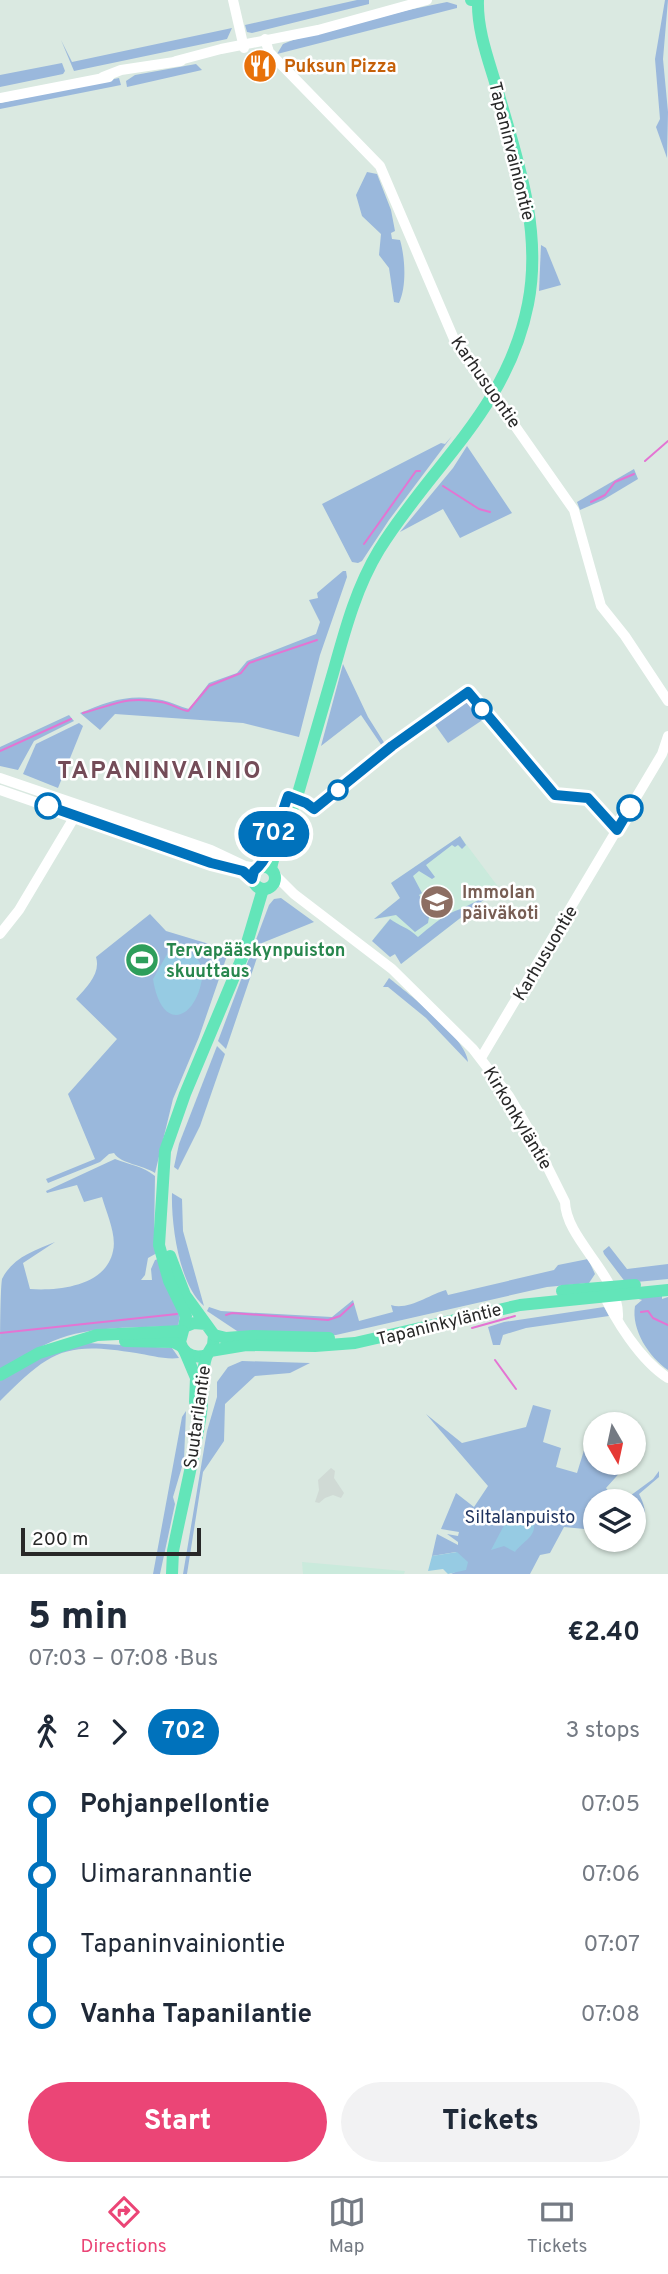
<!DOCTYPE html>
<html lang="en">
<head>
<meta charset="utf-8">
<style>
  :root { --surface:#fff; --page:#f2f2f3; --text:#1f2937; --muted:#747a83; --line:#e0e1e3; --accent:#eb4576 }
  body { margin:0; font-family:Overpass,sans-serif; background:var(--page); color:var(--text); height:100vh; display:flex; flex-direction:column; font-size:26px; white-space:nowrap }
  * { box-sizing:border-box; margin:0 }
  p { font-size:23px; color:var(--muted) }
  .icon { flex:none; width:38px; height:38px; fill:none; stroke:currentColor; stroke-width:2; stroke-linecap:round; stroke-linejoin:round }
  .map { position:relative; height:1574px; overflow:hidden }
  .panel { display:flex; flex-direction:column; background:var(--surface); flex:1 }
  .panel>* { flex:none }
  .badge { padding:0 14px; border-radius:23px; font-size:24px; line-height:46px }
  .needle { width:46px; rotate:171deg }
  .tools { position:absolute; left:583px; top:1412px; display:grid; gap:14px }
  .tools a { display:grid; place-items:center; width:63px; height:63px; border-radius:50%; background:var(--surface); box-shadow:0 2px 5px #0004; font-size:35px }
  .scale { position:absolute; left:21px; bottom:18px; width:180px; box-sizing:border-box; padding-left:7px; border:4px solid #282828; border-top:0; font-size:19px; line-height:24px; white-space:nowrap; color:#282828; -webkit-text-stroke:5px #fff; paint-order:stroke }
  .map>.badge { position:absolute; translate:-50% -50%; box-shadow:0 0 0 4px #fff }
  .legs { display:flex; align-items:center; gap:10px; height:77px; padding:0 28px; font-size:23px }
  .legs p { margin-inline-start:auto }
  .summary { display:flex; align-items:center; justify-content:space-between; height:119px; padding:0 28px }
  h1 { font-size:38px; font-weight:800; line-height:52px }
  .cta { display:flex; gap:14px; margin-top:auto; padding:14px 28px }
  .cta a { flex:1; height:80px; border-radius:42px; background:var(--accent); color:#fff; font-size:28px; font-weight:800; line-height:80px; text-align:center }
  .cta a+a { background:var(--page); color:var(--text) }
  ul { padding:0 28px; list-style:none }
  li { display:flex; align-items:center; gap:24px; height:70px; font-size:26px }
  li i { display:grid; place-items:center; width:10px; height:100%; margin:0 9px; background:currentColor }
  li i::after { content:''; width:18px; height:18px; margin:-9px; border:5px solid; border-radius:50%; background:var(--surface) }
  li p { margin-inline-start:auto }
  li:first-child i { background:linear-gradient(#0000 50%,currentColor 0) }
  li:last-child i { background:linear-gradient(currentColor 50%,#0000 0) }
  .tab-bar { display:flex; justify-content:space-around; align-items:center; height:98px; border-top:2px solid var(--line); background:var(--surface); font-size:19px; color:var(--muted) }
  .tab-bar a { display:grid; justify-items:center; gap:4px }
  .tab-bar .selected { color:var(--accent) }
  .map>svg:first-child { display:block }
  .education { fill:#caeadc }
  .green { fill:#9ab8dc }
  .pitch { fill:#96cbe3 }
  .plaza { fill:#d0dad5 }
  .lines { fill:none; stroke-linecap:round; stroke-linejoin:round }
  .stream { stroke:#e474d3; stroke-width:2 }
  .secondary { stroke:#fff; stroke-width:10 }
  .primary { stroke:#63e5b9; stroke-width:12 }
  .line-1-casing { stroke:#fff; stroke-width:16 }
  .line-1 { stroke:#0072bc; stroke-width:10 }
  .stop-1-dot { fill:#fff; stroke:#0072bc; stroke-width:3.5 }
  .labels { text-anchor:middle; stroke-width:5; stroke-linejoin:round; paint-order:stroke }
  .food-label { font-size:18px; font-weight:bold; fill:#c56008; stroke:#fff; text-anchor:start }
  .street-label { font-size:18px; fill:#282828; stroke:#fff }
  .education-label { font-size:18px; font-weight:bold; fill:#785e54; stroke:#fff; text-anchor:start }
  .leisure-label { font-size:18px; font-weight:bold; fill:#27864d; stroke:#fff; text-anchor:start }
  .park-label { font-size:18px; fill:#1e325e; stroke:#fff }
  .district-label { font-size:24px; font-weight:bold; letter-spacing:2px; fill:#744c58; stroke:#fff }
</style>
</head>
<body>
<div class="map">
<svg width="668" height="1574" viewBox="0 0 668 1574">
  <rect width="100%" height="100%" fill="#dae9e1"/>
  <!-- education -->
  <g class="education">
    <path d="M460,836l39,52 -98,76 -3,-7 -24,-19 17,-21 -17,2 26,-21 -9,-15z"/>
    <path d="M302,1562l103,9 -1,3h-101z"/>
  </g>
  <!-- green -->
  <g class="green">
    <path d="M357,0h12v4l-117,29 -5,-1 -2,-7z"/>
    <path d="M665,0h3l-5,59 5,53 -1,46 -11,-31 4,-8 -5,-60z"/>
    <path d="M447,2l10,3v3l-180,46 6,-10 10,-4 115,-30z"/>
    <path d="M232,28l-5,11 -153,32 -13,-31 11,22z"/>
    <path d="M62,63l3,8 -2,3 -63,13v-12z"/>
    <path d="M196,64l6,6 -75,17 -1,-6 9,-6z"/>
    <path d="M119,78l2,7 -121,24v-6z"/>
    <path d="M367,172l10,2 14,36 4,21 -4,2 1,6 8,1c5,17 7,46 -1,63l-5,-1 -5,-34 -10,-13 2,-21 -19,-18 -6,-21z"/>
    <path d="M541,245l5,3 15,37 -22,6z"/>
    <path d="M452,436l-63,84 -27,41 -4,2 -6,-1 -30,-58 119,-61 4,1z"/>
    <path d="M467,446l45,67 -52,25 -17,-29 -43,23 53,-64z"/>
    <path d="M634,469l4,10 -35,21 -23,10 -3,-8z"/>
    <path d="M343,571h3l1,6 -27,78 -21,82 -56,-14 -128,-9 -15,16 -20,-17c28,-12 51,-20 82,-13 10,2 18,7 27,9l20,-26 28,-10 10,-12 69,-27 4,-12 -11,-22 9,-2 -1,-5z"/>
    <path d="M343,664l25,53 17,27 -3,2 -21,-31 -40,31z"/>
    <path d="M466,699l18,20 -36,24 -15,-21z"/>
    <path d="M69,715l5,6 -40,20 -16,29 -18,-4v-19z"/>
    <path d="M79,723l4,3 -25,62 -35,-14 13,-30z"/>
    <path d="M460,836l6,9 -4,4 -4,-4 -3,2 -3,-2 -26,20 9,12 -3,2 -13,-8 -6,5 9,17 -3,2 11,16 -2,12 -13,9 -19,-17 -22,4 26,-21 -9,-15z"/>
    <path d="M496,886l3,2 -98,76 -6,-10 -5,3 -18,-16 18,-22c9,7 18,8 28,18 11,-9 24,-21 37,-26 17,-6 30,-14 41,-25z"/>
    <path d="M281,898l33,24 -52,21 -36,106 -8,-8 51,-136 5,-6z"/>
    <path d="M150,914l16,17 63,19 -30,87 -26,62 -18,74c-12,-8 -34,-9 -41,-20l-5,1 -9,8 -52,21 -2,-4 49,-20 -27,-65 49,-55 -41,-40c11,-12 25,-26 20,-42z"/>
    <path d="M389,978c17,14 77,59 79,84l-42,-44 -38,-31h-5z"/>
    <path d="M217,1046l8,8 -25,72 -22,44 -4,-3 5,-23z"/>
    <path d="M115,1159c15,6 28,7 40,17l-1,64 3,13 -9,5 -3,17 -4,5h11l-1,-11 4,-9 3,-1 22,57 -2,10c-42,2 -86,-1 -125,15 -19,8 -36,20 -53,30 0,-17 0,-81 2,-92 10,-21 33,-29 53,-37l-32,21 7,26c29,2 76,-3 83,-38 4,-16 -7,-39 -11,-54l-18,5 -7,-17 -30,8 -1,-2z"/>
    <path d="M172,1193l10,6 1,32 21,75c-25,-21 -33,-82 -32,-113z"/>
    <path d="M609,1246l18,23 41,-5v15l-42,4 -22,-29 -1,-3z"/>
    <path d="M588,1259l7,15 -6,9 -42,4 -211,48 -96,-2 -33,-22 2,-4 12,4 111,6 21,-17 6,21 34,-9 -2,-7c17,6 39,-11 55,-15l2,5 106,-25 4,-5z"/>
    <path d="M662,1296v3l6,-2v73c-19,-13 -37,-40 -33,-64l7,-6 -10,-3z"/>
    <path d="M604,1307l5,9 -83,12 -23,7 -3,10h-7l-5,-18 16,-5z"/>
    <path d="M88,1343l84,5 7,10c-13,2 -30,-3 -43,-5 -72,-12 -86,-2 -136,48v-20l45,-27z"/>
    <path d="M242,1361l68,2 -20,10 -35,3 -30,28 -1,37 -21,31 -16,102h-4l24,-143 10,-34v-15l11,-15z"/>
    <path d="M533,1405l18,5 -8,32 18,6 -5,19 21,6 8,-26 10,6v10h20l9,5 -18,20 10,13 -21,1v28l-31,-3 -14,26 -10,2 -10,19h-79l4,-2 1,-20 -24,4 5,-22 21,11v-3l-11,-8 11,2 1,-4 -18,-3 15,-36 18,14 14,-21 -62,-72 36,29 64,-16z"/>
    <path d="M186,1411l-2,49 -11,37 2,7 -15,70h-7l29,-157z"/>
    <path d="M659,1471v6l-20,17c9,18 8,26 -5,41v-33l-11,-1 30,-22z"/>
  </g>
  <!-- pitch -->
  <g class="pitch">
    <path d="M170,949c18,1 27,4 33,21 -3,48 -41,67 -50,9z"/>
    <path d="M511,1512l21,7c8,16 -9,22 -17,33l-11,-6 -13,4z"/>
    <path d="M457,1552l11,10 -2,8 -18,4 -5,-5 -15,2 4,-15z"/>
  </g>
  <!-- plaza -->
  <path class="plaza" d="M331,1468l4,3 -1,7 10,15 -3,5 -8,-3 -8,3 -6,5 -4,-1 4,-12 -1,-10z"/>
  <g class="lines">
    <!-- stream -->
    <g class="stream">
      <path d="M645,461l23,-20"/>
      <path d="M443,486l36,23 11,3"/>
      <path d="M591,502l14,-7 10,-13 19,-8"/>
      <path d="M364,544l52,-73h4"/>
      <path d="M83,713c34,-9 42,-17 78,-11 10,1 18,8 27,9l21,-25 32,-13 8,-10 68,-23"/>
      <path d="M0,751l71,-32"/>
      <path d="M641,1312l7,-1 5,7 15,7"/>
      <path d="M226,1315l6,-2 96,7 12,-4 13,-12"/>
      <path d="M472,1328l43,-12"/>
      <path d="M0,1333l177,-19"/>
      <path d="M495,1360l21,29"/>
    </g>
    <!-- secondary -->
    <g class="secondary">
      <path d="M233,0l11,48"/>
      <path d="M265,39l4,13 111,114 74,173 120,171 27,96 24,30 43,65"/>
      <path d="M176,61l45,-12 97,-19 109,-30"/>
      <path d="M103,77l18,-7 60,-9"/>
      <path d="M0,98l109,-21"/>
      <path d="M0,778l211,72 34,16 12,2"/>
      <path d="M0,790l211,73 32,8 9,8"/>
      <path d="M275,875l19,19 98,75 81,80 36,47 19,32 37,74c1,38 55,74 53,115"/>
      <path d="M0,934l19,-24 59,-99"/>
      <path d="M481,1058l181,-304 6,-18"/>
      <path d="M602,1290c12,29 39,71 66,88"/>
    </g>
    <!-- primary -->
    <g class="primary">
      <circle cx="264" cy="878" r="11"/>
      <path d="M271,869c5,-28 20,-52 28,-79 11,-39 23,-78 34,-117 12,-43 23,-85 46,-123 53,-86 128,-140 149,-246 15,-76 -12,-149 -33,-222 -8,-26 -18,-54 -17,-82h-7"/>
      <path d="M170,1256l15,39 29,40 -1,10 -6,10c-13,4 -23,0 -27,-13l4,-15 10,-4 12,1"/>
      <path d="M562,1291l73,-6"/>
      <path d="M184,1327l2,-11 -17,-35 -10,-36 6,-94 20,-57 59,-141 19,-64"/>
      <path d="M214,1335l12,3 27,-2 76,2"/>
      <path d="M125,1341l48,1 8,4"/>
      <path d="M210,1351l36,-6 69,1 40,-3 165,-38 148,-15"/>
      <path d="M185,1352l11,26 -1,24"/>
      <path d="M0,1375l39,-22 58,-18 85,-4"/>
      <path d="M172,1574l1,-23c9,-46 21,-92 28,-138 3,-19 -1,-41 6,-58"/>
    </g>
  </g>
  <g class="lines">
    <!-- line-1 casing -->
    <g class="line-1-casing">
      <path id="line-1" d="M48,806l163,57 32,8 9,8 2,-8c19,-15 25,-52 34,-75l18,7 8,6 78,-63 76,-54 87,103 33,3 29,32 13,-22"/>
    </g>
    <!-- line-1 -->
    <use href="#line-1" class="line-1"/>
  </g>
  <!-- icons -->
  <defs>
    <g id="restaurant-disc" transform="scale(1.75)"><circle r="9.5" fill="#e8710a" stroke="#fff"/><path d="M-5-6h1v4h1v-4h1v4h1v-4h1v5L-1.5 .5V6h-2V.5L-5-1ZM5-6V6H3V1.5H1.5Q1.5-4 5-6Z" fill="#fff"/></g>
    <g id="school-disc" transform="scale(1.75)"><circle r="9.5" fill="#8d6e63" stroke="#fff"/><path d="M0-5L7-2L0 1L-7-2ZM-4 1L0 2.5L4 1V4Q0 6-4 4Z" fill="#fff"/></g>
    <g id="stadium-disc" transform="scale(1.75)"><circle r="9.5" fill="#2e9e5b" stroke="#fff"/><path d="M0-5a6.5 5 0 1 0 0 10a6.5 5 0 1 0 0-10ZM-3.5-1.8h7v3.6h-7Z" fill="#fff"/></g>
  </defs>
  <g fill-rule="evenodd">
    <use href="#restaurant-disc" x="260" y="66"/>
    <use href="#school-disc" x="437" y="902"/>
    <use href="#stadium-disc" x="142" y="960"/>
  </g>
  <!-- markers -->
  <g class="stop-1-dot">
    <circle cx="482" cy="709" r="9"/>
    <circle cx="338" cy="790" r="9"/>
    <circle cx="48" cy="806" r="12"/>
    <circle cx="630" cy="808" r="12"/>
  </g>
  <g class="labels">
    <!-- food labels -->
    <g class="food-label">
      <text x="284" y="72">Puksun Pizza</text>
    </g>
    <!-- street labels -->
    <g class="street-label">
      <text transform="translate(512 151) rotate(76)" y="6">Tapaninvainiontie</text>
      <text transform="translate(486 382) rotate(55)" y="6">Karhusuontie</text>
      <text transform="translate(545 953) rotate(-59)" y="6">Karhusuontie</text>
      <text transform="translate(518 1118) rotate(59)" y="6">Kirkonkyläntie</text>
      <text transform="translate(439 1324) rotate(-14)" y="6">Tapaninkyläntie</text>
      <text transform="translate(197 1417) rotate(-82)" y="6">Suutarilantie</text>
    </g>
    <!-- education labels -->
    <g class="education-label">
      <text x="462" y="898">Immolan<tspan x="462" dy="21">päiväkoti</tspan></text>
    </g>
    <!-- leisure labels -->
    <g class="leisure-label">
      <text x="166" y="956">Tervapääskynpuiston<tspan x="166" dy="21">skuuttaus</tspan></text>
    </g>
    <!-- park labels -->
    <g class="park-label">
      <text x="520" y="1523">Siltalanpuisto</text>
    </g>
    <!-- district labels -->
    <g class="district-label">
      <text x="160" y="778">TAPANINVAINIO</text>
    </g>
  </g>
</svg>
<div class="tools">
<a><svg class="needle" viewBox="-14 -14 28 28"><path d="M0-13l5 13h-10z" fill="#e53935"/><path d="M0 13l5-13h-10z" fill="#747a83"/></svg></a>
<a><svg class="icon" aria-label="layers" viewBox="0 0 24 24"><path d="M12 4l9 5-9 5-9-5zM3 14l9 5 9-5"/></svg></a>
</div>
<div class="scale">200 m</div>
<b class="badge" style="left:274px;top:834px;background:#0072bc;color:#fff">702</b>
</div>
<section class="panel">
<div class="summary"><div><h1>5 min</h1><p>07:03 – 07:08 · Bus</p></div><b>€2.40</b></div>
<div class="legs"><svg class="icon" aria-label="walk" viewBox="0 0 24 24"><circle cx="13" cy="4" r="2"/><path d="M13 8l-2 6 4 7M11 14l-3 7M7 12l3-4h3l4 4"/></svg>2<svg class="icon" aria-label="forward" viewBox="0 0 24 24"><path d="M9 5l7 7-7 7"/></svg><b class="badge" style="background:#0072bc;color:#fff">702</b><p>3 stops</p></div>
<ul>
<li><i style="color:#0072bc"></i><b>Pohjanpellontie</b><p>07:05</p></li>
<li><i style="color:#0072bc"></i><span>Uimarannantie</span><p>07:06</p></li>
<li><i style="color:#0072bc"></i><span>Tapaninvainiontie</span><p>07:07</p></li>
<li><i style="color:#0072bc"></i><b>Vanha Tapanilantie</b><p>07:08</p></li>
</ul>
<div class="cta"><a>Start</a><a>Tickets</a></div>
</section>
<nav class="tab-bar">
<a class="selected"><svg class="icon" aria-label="directions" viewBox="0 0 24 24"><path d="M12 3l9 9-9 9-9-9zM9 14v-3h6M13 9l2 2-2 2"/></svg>Directions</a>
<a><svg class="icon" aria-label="map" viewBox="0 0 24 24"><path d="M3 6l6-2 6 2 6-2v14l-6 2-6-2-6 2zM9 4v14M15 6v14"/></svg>Map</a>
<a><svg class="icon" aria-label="tickets" viewBox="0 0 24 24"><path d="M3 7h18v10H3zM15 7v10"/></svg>Tickets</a>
</nav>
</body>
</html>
